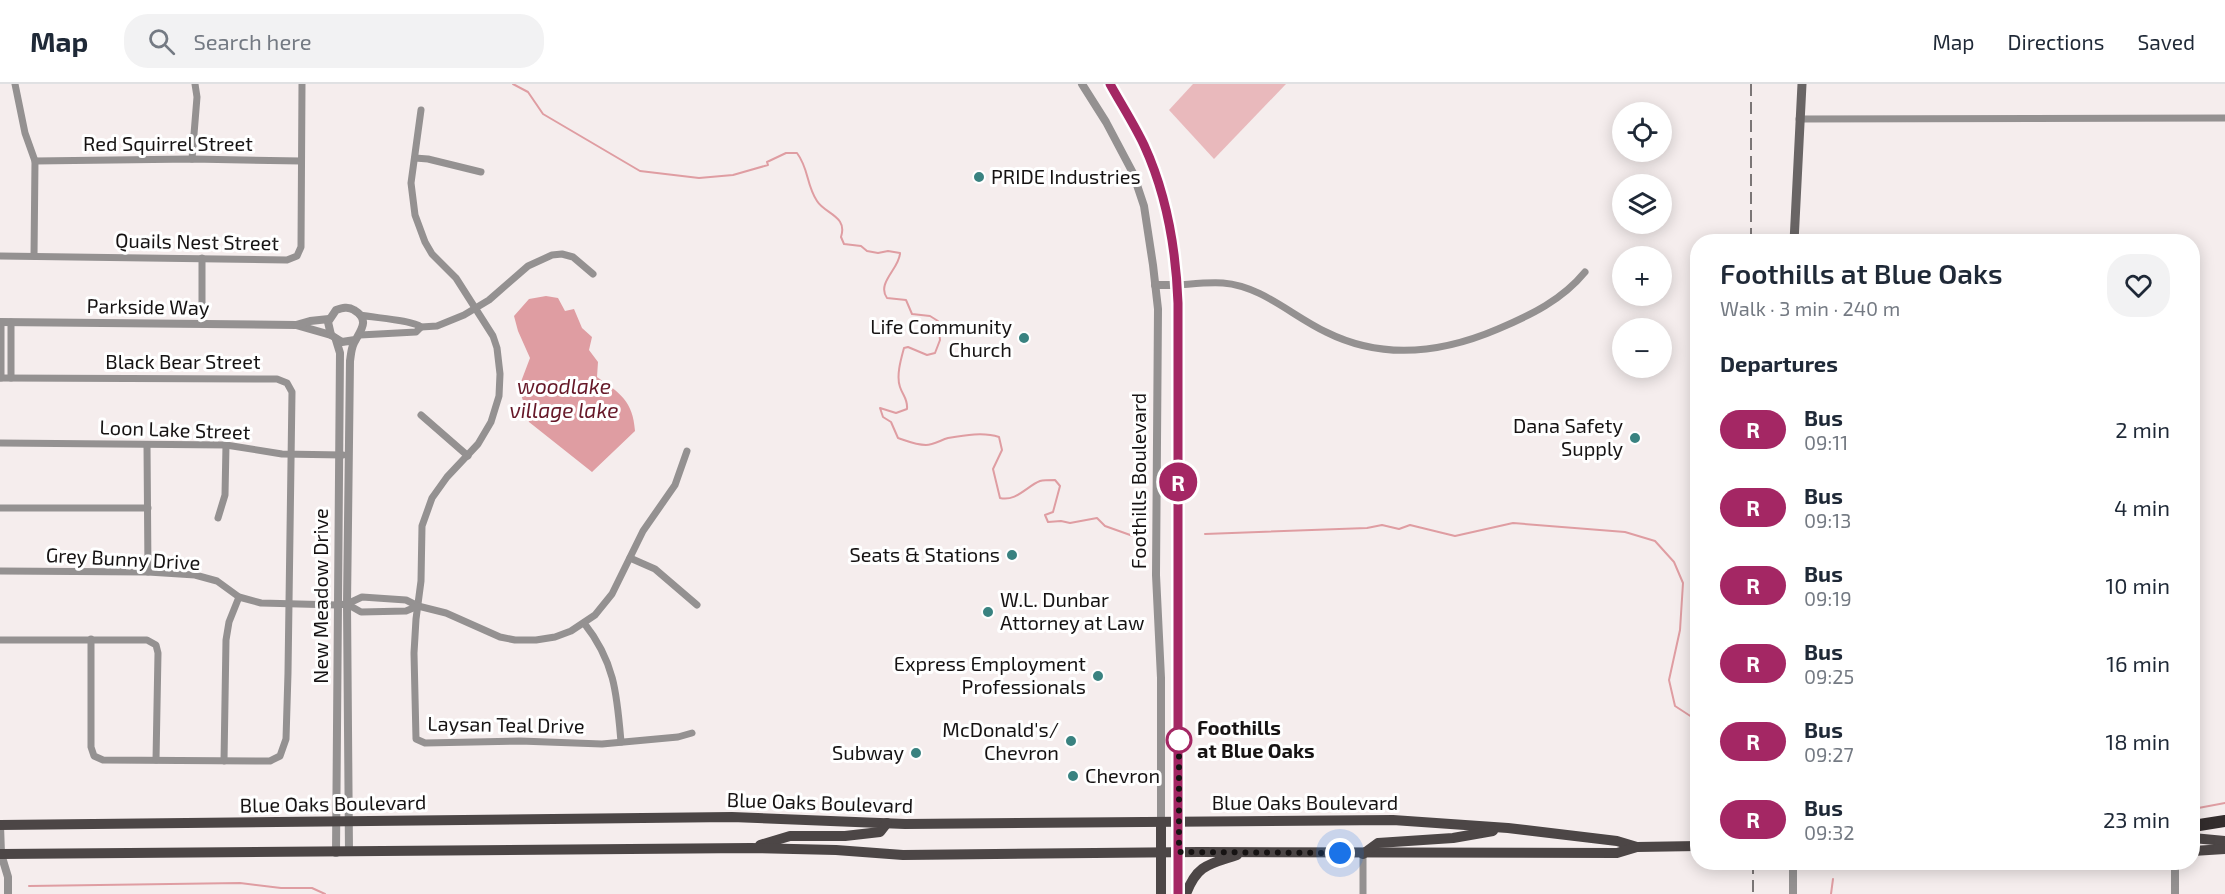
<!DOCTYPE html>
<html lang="en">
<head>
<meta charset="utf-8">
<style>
  :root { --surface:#fff; --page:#f2f2f3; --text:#1f2937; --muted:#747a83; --line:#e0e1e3 }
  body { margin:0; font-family:"Exo 2",sans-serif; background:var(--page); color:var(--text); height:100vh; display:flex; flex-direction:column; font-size:22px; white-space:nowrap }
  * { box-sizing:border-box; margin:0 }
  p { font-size:20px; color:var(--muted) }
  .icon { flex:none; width:33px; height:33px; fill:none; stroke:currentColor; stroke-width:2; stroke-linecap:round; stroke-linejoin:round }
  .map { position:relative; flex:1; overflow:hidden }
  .drawer { position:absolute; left:1690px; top:150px; width:510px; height:636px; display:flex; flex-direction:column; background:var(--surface); border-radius:24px; box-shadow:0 3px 15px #0003 }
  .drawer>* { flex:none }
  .badge { padding:0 12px; border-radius:20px; font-size:21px; line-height:39px }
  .fabs { position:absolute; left:1612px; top:18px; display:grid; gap:12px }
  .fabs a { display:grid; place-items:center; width:60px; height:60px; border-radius:50%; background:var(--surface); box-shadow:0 3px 15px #0003; font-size:30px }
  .you { position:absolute; width:30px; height:30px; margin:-15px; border:4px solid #fff; border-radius:50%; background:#1a73e8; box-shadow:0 0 0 9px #1a73e833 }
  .map>.badge { position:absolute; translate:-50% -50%; box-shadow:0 0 0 3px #fff }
  h2 { padding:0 30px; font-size:22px; line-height:54px }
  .round { display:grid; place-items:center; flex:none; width:63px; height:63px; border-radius:24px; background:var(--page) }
  .overview { display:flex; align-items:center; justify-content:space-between; height:102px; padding:0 30px }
  h1 { font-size:28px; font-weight:600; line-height:45px }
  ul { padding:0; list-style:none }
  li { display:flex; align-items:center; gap:18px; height:78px; padding:0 30px }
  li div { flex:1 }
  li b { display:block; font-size:22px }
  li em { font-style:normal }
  li .badge { min-width:66px; font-weight:700; text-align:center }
  header { display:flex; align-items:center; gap:36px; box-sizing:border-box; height:84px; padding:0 30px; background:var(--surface); border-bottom:2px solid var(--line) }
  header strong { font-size:28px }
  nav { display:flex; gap:33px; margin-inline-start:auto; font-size:21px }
  .search { width:420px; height:54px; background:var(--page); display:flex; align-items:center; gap:15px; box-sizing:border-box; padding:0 21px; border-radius:24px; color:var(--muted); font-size:22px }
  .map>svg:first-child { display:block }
  .green { fill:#e9b9bc }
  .water { fill:#df9da2 }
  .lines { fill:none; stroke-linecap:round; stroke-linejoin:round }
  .stream { stroke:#df9da2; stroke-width:2 }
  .minor { stroke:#949191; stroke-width:7 }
  .tertiary { stroke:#949191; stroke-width:8 }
  .secondary { stroke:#696565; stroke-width:9 }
  .primary { stroke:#4c4646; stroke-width:10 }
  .motorway { stroke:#332d2d; stroke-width:12 }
  .rail { stroke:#7b7676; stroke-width:2; stroke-dasharray:12 6; stroke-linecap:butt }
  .line-casing { stroke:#fff; stroke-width:14 }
  .line { stroke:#a42764; stroke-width:9 }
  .walk { stroke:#161313; stroke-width:6; stroke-dasharray:0 10.8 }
  .poi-dot { fill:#398280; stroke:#fff; stroke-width:2 }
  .stop-dot { fill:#fff; stroke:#a42764; stroke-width:3 }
  .labels { text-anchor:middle; stroke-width:6; stroke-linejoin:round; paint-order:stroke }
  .street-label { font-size:20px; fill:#161313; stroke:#fff }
  .poi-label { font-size:20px; fill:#161313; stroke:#fff; text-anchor:end }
  .stop-label { font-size:20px; font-weight:bold; fill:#161313; stroke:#fff; text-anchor:start }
  .water-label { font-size:21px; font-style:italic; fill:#661828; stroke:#fff }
</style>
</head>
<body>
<header>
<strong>Map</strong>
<div class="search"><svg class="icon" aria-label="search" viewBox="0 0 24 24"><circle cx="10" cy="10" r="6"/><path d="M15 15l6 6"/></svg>Search here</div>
<nav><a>Map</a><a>Directions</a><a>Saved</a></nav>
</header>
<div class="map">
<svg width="2225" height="810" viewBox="0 0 2225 810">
  <rect width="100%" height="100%" fill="#f5eded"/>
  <!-- green -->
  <path class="green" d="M1193,0h93l-72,75 -45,-49z"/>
  <!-- water -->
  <path class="water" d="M546,212l12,2 7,13 9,-2 8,19 10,9 -3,13 9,12 -1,15c23,16 36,24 38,54l-43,41 -63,-50 -10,-35 11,-29 -12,-27 -4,-15 15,-17z"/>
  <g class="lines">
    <!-- stream -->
    <g class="stream">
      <path d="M513,0l15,8 15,22 97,57 59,7 34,-3 35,-10 -1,-3 19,-9h11c12,16 9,31 20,48 8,13 31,15 24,36l3,7 17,2 6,5 11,2 10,-2 12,2c0,15 -24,30 -13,45l19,2 6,14 18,2 8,5 2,19 -5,13 -8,2 -19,-8 -4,1c-3,11 -8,28 -4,39 3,9 8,12 7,22l-11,4 -16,-5 3,9 8,5 7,16c9,3 18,7 28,7 7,0 15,-5 22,-7 17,-3 36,-6 51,-1l3,13 -9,19 7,29c16,4 27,-12 40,-17 4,-1 11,-1 15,-1l5,6 -7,26 -8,3 3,7 13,-1 9,2 27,-5 8,8 28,10"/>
      <path d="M1205,450l162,-6 15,-3 17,4 11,-4 45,11 58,-13 112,9 30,9 19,21 9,21 -3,47 -11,50 6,26 23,15"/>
      <path d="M2193,725l32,-6"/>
      <path d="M29,802l211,-3 41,5h31l13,6"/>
      <path d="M1831,810l2,-15"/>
    </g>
    <!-- minor -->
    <g class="minor">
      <path d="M15,0l10,49 10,28 -1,95"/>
      <path d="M421,26l-10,73 4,32 10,27 7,12 24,24 37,58 4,12 3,26 -1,22 -8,26 -13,22 -31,33 -15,21 -10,28 -1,55 -5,38 -2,34 2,86 9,4 95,-2 82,3 76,-7 14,-4"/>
      <path d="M1799,35l426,-1"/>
      <path d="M415,74l13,1 53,13"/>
      <path d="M192,75l5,-62 -2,-13"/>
      <path d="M35,77l157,-2 109,2"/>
      <path d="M0,172l287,4 10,-4 4,-9 1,-163"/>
      <path d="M1177,201c15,-1 31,-3 46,-2 39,3 69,33 103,49 56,28 116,21 172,-3 33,-14 64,-29 87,-57"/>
      <path d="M360,231c15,3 52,5 61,12"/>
      <path d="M1,238v56"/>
      <path d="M11,238v56"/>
      <path d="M202,240v-66"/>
      <path d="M360,251l56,-3 5,-5 16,-1 27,-11 25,-15 39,-34 24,-11 10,-1 11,3 20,17"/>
      <path d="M0,294l277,1 10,4 5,9 -4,281 -2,66 -6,17 -10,5 -167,-1 -9,-4 -3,-9v-108"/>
      <path d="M421,331l47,41"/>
      <path d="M0,359l226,2 56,9 61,1"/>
      <path d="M147,361l1,127"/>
      <path d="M0,424h148"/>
      <path d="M218,434l7,-23 1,-50"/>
      <path d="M630,474l25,11 42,36"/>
      <path d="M0,487l148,1 47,3 22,6 22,16 22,6 76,2 10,-1 15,-7 44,3 12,6 28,7 54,24 15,3h21l19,-3 16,-6 24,-16 17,-21 31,-63 32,-46 12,-34"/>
      <path d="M347,520l14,8 45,-1 12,-5"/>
      <path d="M584,539c31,39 33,72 37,119"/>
      <path d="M0,556h147l9,5 2,8 -2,107"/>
      <path d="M224,677l2,-121 3,-18 10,-25"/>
      <path d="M1363,770v40"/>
    </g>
    <!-- tertiary -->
    <g class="tertiary">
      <path d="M1082,0l24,38 27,51 11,33 9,59 5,44 -2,266 5,103v144"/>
      <path d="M1110,0c11,20 24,40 34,61 23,49 32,104 34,158l1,518"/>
      <path d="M1155,201h22"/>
      <path d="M0,238l296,3 35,10"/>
      <path d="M296,241l14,-4 19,-2"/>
      <path d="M336,256l4,13 -4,500"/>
      <path d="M0,741l1,29 7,23v17"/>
      <path d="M349,768l-2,-248 3,-243c1,-6 1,-12 4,-18 6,-12 17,-23 0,-33 -6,-4 -12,-2 -18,0l-8,12 3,13 11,7 13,-2"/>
      <path d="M1793,778v32"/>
      <path d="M2175,810v-32"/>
    </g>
    <!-- secondary -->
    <path class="secondary" d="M1794,158l8,-158"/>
    <!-- primary -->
    <g class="primary">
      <path d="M0,741l732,-8 173,7 488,-4 115,8 109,13 20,6"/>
      <path d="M2193,754l32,3"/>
      <path d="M760,761l30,-9h55l35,-4 7,-9"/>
      <path d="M2193,767l32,-2"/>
      <path d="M0,770l751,-6 85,2 67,5 296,-3 418,1 20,-6 61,-1"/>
      <path d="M1363,770l15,-11 75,-5 40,-7"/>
      <path d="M1161,810v-72"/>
      <path d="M1178,810l1,-73"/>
      <path d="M1186,810c11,-30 24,-30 51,-39"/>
    </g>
    <!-- motorway -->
    <path class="motorway" d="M2193,742l32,-5"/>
    <!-- rail -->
    <g class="rail">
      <path d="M1751,0v158"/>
      <path d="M1753,778v32"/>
    </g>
  </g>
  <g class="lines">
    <!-- line casing -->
    <g class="line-casing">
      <path id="line" d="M1110,0c11,20 24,40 34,61 23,50 32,104 34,158v591"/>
    </g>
    <!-- line -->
    <use href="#line" class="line"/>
    <!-- walk -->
    <path class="walk" d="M1179,656v-8v120l161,1"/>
  </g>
  <!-- markers -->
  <g class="poi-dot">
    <circle cx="979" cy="93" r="6"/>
    <circle cx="1024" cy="254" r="6"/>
    <circle cx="1635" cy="354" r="6"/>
    <circle cx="1012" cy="471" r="6"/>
    <circle cx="988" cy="528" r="6"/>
    <circle cx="1098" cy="592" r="6"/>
    <circle cx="1071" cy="657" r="6"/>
    <circle cx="916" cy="669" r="6"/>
    <circle cx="1073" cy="692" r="6"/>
  </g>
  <circle class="stop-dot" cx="1179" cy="656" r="12"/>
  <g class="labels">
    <!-- street labels -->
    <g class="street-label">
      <text x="168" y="67">Red Squirrel Street</text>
      <text transform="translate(197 158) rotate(1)" y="7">Quails Nest Street</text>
      <text transform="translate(148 223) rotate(1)" y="7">Parkside Way</text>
      <text x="183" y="285">Black Bear Street</text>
      <text transform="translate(175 346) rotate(2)" y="7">Loon Lake Street</text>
      <text transform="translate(1139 397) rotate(-90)" y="7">Foothills Boulevard</text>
      <text transform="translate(123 475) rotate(3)" y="7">Grey Bunny Drive</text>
      <text transform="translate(321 512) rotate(-90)" y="7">New Meadow Drive</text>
      <text transform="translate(506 641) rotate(1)" y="7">Laysan Teal Drive</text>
      <text transform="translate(820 719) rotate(2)" y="7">Blue Oaks Boulevard</text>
      <text x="1305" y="726">Blue Oaks Boulevard</text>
      <text transform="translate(333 720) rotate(-1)" y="7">Blue Oaks Boulevard</text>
    </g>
    <!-- poi labels -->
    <g class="poi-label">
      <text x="991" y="100" text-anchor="start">PRIDE Industries</text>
      <text x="1012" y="250">Life Community<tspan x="1012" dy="23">Church</tspan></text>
      <text x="1623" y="349">Dana Safety<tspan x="1623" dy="23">Supply</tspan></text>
      <text x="1000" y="478">Seats &amp; Stations</text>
      <text x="1000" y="523" text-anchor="start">W.L. Dunbar<tspan x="1000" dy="23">Attorney at Law</tspan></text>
      <text x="1086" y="587">Express Employment<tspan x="1086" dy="23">Professionals</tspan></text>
      <text x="1059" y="653">McDonald's/<tspan x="1059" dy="23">Chevron</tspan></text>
      <text x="904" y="676">Subway</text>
      <text x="1085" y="699" text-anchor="start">Chevron</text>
    </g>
    <!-- stop labels -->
    <g class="stop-label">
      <text x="1197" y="651">Foothills<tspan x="1197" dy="23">at Blue Oaks</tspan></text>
    </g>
    <!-- water labels -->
    <g class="water-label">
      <text x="564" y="310">woodlake<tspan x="564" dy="24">village lake</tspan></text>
    </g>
  </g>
</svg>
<div class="fabs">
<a><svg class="icon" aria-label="locate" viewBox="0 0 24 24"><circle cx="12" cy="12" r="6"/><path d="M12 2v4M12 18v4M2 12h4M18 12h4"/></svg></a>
<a><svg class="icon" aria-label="layers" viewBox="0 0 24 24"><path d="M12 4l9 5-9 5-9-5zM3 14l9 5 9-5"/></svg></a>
<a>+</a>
<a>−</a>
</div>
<div class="you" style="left:1340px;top:769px"></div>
<b class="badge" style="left:1178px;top:398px;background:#a42764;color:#fff">R</b>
<section class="drawer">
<div class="overview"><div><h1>Foothills at Blue Oaks</h1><p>Walk · 3 min · 240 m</p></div><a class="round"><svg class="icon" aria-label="heart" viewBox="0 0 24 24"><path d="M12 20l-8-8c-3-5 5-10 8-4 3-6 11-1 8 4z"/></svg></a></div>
<h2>Departures</h2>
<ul>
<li><span class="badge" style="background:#a42764;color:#fff">R</span><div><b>Bus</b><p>09:11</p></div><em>2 min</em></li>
<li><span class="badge" style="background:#a42764;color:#fff">R</span><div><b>Bus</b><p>09:13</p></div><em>4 min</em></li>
<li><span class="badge" style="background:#a42764;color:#fff">R</span><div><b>Bus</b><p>09:19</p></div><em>10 min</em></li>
<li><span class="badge" style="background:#a42764;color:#fff">R</span><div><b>Bus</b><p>09:25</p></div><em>16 min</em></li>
<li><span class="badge" style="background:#a42764;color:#fff">R</span><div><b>Bus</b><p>09:27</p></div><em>18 min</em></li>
<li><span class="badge" style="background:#a42764;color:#fff">R</span><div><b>Bus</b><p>09:32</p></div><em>23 min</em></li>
</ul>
</section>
</div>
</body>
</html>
